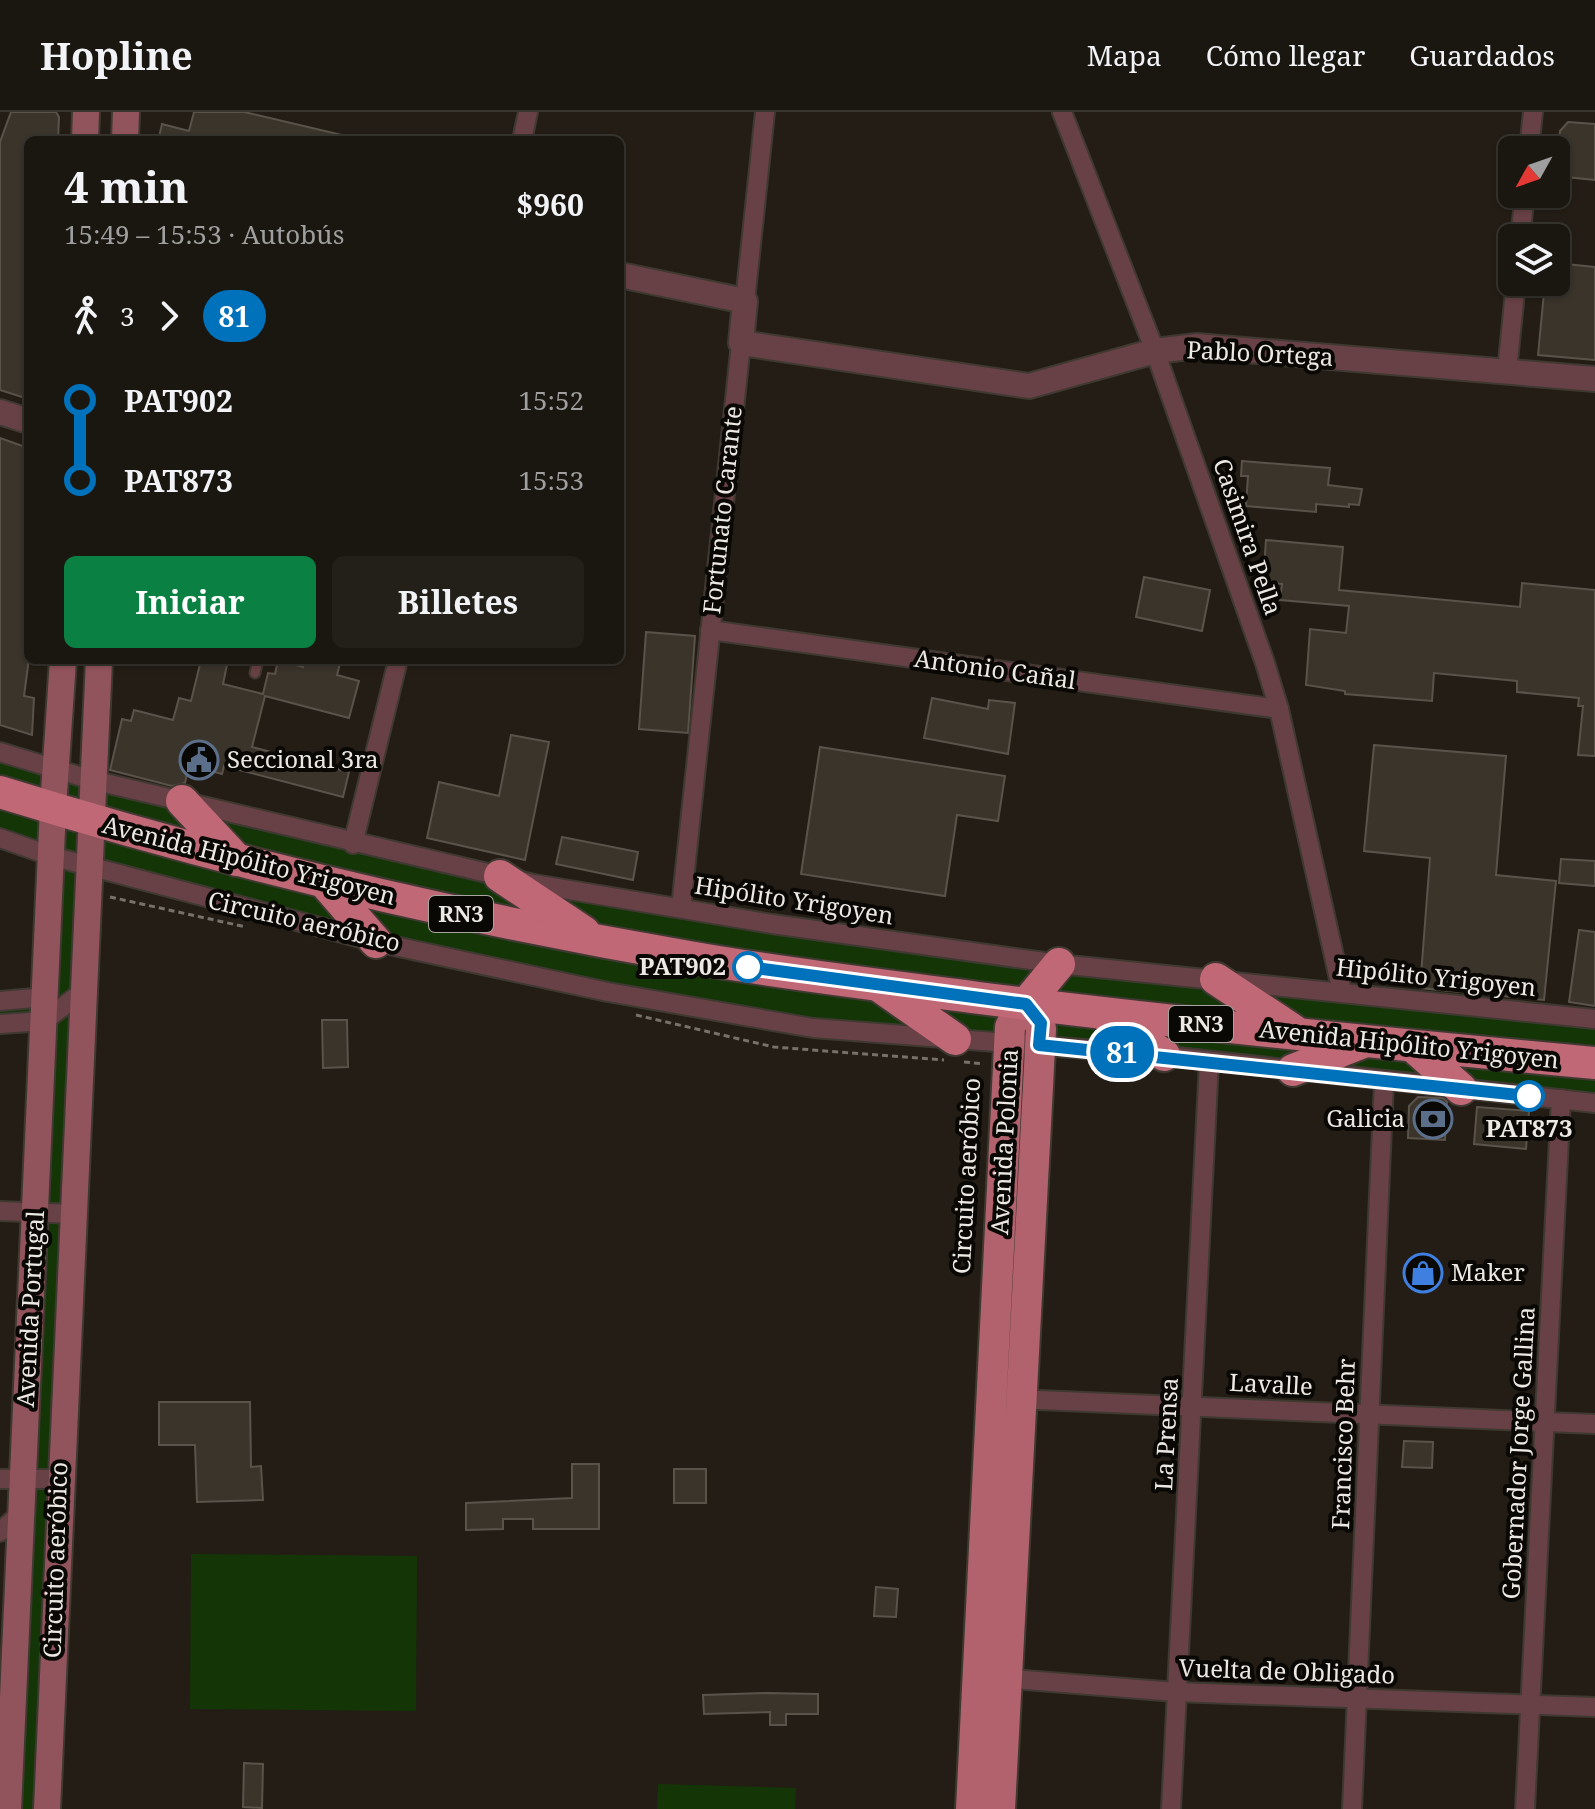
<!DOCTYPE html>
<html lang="es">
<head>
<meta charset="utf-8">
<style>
  :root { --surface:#1a1610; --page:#231f19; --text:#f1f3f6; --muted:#9f9f9f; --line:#383530; --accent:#0b8043 }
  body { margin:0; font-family:"Noto Serif",serif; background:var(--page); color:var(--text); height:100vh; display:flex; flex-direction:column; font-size:30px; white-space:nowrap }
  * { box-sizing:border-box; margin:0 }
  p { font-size:26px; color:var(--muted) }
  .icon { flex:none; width:44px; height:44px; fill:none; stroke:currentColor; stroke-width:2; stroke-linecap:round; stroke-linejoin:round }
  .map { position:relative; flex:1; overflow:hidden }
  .details { position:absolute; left:24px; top:24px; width:600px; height:528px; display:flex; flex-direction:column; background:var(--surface); border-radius:12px; box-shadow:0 2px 6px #0004,0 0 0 2px var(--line) }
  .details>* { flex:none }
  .badge { padding:0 16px; border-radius:26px; font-size:28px; line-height:52px }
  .needle { width:52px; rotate:230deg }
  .tools { position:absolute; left:1498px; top:24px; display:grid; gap:16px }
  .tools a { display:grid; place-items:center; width:72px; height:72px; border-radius:12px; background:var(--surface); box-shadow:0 2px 6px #0004,0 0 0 2px var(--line); font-size:40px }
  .map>.badge { position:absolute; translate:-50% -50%; box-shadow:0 0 0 4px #fff }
  .legs { display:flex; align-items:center; gap:12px; height:88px; padding:0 40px; font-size:26px }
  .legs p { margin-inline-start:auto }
  .summary { display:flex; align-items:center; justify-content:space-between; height:136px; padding:0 40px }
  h1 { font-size:44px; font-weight:700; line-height:60px }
  .action { display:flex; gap:16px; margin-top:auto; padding:16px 40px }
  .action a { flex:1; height:92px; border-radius:12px; background:var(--accent); color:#fff; font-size:32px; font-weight:700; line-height:92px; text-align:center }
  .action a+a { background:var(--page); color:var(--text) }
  ul { padding:0 40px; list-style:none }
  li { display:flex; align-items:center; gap:28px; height:80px; font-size:30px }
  li i { display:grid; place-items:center; width:12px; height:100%; margin:0 10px; background:currentColor }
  li i::after { content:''; width:20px; height:20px; margin:-10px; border:6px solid; border-radius:50%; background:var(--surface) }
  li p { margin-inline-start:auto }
  li:first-child i { background:linear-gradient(#0000 50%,currentColor 0) }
  li:last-child i { background:linear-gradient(currentColor 50%,#0000 0) }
  header { display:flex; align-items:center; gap:48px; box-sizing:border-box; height:112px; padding:0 40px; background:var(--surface); border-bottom:2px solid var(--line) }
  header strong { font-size:38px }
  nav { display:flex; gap:44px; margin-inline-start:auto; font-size:28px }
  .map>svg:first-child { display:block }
  .green { fill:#143606 }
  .building { fill:#3a342b; stroke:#5a534a; stroke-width:2 }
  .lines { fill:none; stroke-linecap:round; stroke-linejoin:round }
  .service-casing { stroke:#3f3932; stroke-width:13 }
  .minor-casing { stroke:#3f3932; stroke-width:22 }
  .tertiary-casing { stroke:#3f3932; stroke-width:28 }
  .secondary-casing { stroke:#3f3932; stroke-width:30 }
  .primary-casing { stroke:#3f3932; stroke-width:34 }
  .trunk-casing { stroke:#3f3932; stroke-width:36 }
  .path { stroke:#76716a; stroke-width:3; stroke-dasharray:6 4; stroke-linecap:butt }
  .service { stroke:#684146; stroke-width:9 }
  .minor { stroke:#684146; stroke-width:18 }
  .tertiary { stroke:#684146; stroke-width:24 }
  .secondary { stroke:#92545c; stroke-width:26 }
  .primary { stroke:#b2626d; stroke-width:30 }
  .trunk { stroke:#c06875; stroke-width:32 }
  .line-1-casing { stroke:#fff; stroke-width:18 }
  .line-1 { stroke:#0072bc; stroke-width:12 }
  .stop-1-dot { fill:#fff; stroke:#0072bc; stroke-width:4 }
  .labels { text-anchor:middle; stroke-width:8; stroke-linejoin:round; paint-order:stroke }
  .shield { fill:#0a0805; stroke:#a8a5a0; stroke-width:2 }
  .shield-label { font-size:22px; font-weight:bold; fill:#ece8e3 }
  .street-label { font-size:24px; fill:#ece8e3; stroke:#0a0805 }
  .poi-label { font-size:24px; fill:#ece8e3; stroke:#0a0805; text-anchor:start }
  .stop-label { font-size:24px; font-weight:bold; fill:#ece8e3; stroke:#0a0805; text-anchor:end }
</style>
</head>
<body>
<header>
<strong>Hopline</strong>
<nav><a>Mapa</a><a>Cómo llegar</a><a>Guardados</a></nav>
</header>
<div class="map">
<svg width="1595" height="1697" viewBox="0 0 1595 1697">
  <rect width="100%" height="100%" fill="#231d15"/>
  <!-- green -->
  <g class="green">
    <path d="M0,640l353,92 419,80 823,95v84l-555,-58 -40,764 9,-766 -54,-4 -347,-47 -519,-127 -42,944h-39l36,-788 -44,3v-23l45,-4 6,-141 -51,-18z"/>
    <path d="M191,1442l226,2 -1,155 -226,-2z"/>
    <path d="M658,1672l138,4 -1,21h-138z"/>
  </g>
  <!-- building -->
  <g class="building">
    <path d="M11,0h45l3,5 -1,23h-30v259l-28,-9v-248z"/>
    <path d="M194,0h50l98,23v5h-172l-11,-3 3,-13 27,7z"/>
    <path d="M1568,10l27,2v56l-39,-4 4,-45z"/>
    <path d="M1556,151l39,4v93l-57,-5 7,-73h11z"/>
    <path d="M0,326l28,10v218l-4,30 10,2 -2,37 -32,-10z"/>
    <path d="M1242,349l88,7 -2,17 34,4 -3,16 -10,-1v3l-33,-3v8l-70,-6 2,-30h-7z"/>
    <path d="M1266,428l77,7 -4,43 181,17 2,-24 73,7v166l-17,-1 5,-49h-5l1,-8 -62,-6v-11l-83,-8 -2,28 -87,-7v-3l-39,-6 4,-56 36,4 3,-27 -69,-6 2,-16 -19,-1z"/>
    <path d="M1144,465l66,13 -8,41 -66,-14z"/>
    <path d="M646,520l49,4 -7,97 -49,-4z"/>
    <path d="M201,548h27l-5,24 40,10 5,-21 7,1 3,-14 25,7 2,-7h36l-4,15 22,6 -10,37 -84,-22 -13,51 97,25 -6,25 -119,-31 -2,8 -33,-9 -4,18 -13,3 -62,-16 12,-51 9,2 3,-11 39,10 6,-22 12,3z"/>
    <path d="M932,586l56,11 1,-9 26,3 -7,51 -84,-16z"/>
    <path d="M511,623l38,7 -24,118 -98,-22 12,-56 60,14z"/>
    <path d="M1374,633l132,11 -10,119 60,6 -12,119 -124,-12 10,-130 -66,-7z"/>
    <path d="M820,635l185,29 -7,45 -41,-6 -12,81 -144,-22z"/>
    <path d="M562,725l76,15 -5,28 -77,-16z"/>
    <path d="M1561,747l34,2v25l-36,-3z"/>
    <path d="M1579,818l16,2v74l-26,-4z"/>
    <path d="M322,908h25l1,47 -25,1z"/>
    <path d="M1418,985l25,1 4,4 -2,38 -37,-2 1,-32z"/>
    <path d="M1477,995l52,4 -3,38 -52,-5z"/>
    <path d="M159,1290h91l1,65 10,-1 2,34 -66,2 -2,-57h-36z"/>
    <path d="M1404,1329l29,1 -1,26 -30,-1z"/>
    <path d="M572,1352h27v65h-66v-10h-30v10l-37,1v-27l106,-5z"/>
    <rect x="674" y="1357" width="32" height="34"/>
    <path d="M876,1475l22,2 -2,28 -22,-1z"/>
    <path d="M767,1581l51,1v20h-32v11h-16v-13l-66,2 -1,-19z"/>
    <path d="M244,1651l19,1 -1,44 -19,-1z"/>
  </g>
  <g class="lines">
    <!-- service casing -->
    <g class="service-casing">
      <path id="service" d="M255,561l3,-13"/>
    </g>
    <!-- minor casing -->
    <g class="minor-casing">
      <g id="minor">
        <path d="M1062,0l93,239 110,312 14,46 63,283"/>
        <path d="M522,28l6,-28"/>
        <path d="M1529,38l4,-38"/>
        <path d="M1520,126l5,-44"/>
        <path d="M745,189l20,-189"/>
        <path d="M1507,259l9,-89"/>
        <path d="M710,518l569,79"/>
        <path d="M0,640l92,28 442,104 238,40 287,40 536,55"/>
        <path d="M0,726l51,18 325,86 232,50 205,36 337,26 445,49"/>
        <path d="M353,732l45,-184"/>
        <path d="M681,796l60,-565"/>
        <path d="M0,889l45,-4"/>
        <path d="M0,912l44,-3 41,-31"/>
        <path d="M0,1099l75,3"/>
        <path d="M1014,1287l581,25"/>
        <path d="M0,1367h62"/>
        <path d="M0,1420l21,-19"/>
        <path d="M1000,1566l176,14 419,15"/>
        <path d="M1171,1697l38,-747"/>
        <path d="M1352,1697l32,-727"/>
        <path d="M1525,1697l36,-710"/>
      </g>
    </g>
    <!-- tertiary casing -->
    <g class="tertiary-casing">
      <g id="tertiary">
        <path d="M620,163l125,26 -4,42 288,43 126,-35 42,-5 398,33"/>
        <path d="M0,300l28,9"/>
      </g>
    </g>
    <!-- secondary casing -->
    <g class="secondary-casing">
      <g id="secondary">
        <path d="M85,28l1,-28"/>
        <path d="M125,28l1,-28"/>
        <path d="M8,1697l45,-1001 10,-148"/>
        <path d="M47,1697l52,-1149"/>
      </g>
    </g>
    <!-- primary casing -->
    <g class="primary-casing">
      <path id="primary" d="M971,1697l39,-782 7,-14 9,-9 13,14 2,11 -41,780"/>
    </g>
    <!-- trunk casing -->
    <g class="trunk-casing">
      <g id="trunk">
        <path d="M0,680c226,70 456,125 689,165 96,17 193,28 290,41 205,26 410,46 616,65"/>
        <path d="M182,689l55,59"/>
        <path d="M500,764l84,56"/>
        <path d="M325,771l51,59"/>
        <path d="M1216,867l77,51"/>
        <path d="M882,876l73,51"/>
        <path d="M1026,892l33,-40"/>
        <path d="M1106,904l58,39"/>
        <path d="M1414,935l47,42"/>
        <path d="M1293,958l68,-27"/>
      </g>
    </g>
    <!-- path -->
    <g class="path">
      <path d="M110,785l136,30"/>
      <path d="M636,903l138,32 170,13"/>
      <path d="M964,950l20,2"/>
    </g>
    <!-- service -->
    <use href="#service" class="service"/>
    <!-- minor -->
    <use href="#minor" class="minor"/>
    <!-- tertiary -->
    <use href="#tertiary" class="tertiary"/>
    <!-- secondary -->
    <use href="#secondary" class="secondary"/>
    <!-- primary -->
    <use href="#primary" class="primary"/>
    <!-- trunk -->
    <use href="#trunk" class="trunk"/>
  </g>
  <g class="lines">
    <!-- line-1 casing -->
    <g class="line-1-casing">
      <path id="line-1" d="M748,855l278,37 15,19 -2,22 490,51"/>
    </g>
    <!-- line-1 -->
    <use href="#line-1" class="line-1"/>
  </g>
  <!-- icons -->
  <defs>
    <g id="civic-ring" transform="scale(2)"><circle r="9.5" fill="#0a0805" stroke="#5c6f8a" stroke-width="1.5"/><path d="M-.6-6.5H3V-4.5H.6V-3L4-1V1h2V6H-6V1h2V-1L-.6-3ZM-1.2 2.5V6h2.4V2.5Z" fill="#5c6f8a"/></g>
    <g id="bank-ring" transform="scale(2)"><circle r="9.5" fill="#0a0805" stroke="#5c6f8a" stroke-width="1.5"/><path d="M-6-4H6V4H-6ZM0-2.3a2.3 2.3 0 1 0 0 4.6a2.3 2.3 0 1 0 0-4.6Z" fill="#5c6f8a"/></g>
    <g id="shop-ring" transform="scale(2)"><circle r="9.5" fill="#0a0805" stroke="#3f7fe0" stroke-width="1.5"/><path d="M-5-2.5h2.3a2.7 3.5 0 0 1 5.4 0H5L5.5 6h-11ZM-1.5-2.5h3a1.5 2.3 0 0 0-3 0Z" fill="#3f7fe0"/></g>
  </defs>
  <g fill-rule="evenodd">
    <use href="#civic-ring" x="199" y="648"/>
    <use href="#bank-ring" x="1433" y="1007"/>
    <use href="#shop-ring" x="1423" y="1161"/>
  </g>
  <!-- markers -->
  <g class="stop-1-dot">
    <circle cx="748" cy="855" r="14"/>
    <circle cx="1529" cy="984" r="14"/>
  </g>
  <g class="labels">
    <!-- shield labels -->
    <g class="shield">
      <rect x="429" y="784" width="64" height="36" rx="6"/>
      <rect x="1169" y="894" width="64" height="36" rx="6"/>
    </g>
    <g class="shield-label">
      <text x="461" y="810">RN3</text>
      <text x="1201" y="920">RN3</text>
    </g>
    <!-- street labels -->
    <g class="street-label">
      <text transform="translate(1260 242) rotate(3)" y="8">Pablo Ortega</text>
      <text transform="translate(723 398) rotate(-84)" y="8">Fortunato Carante</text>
      <text transform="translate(1247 425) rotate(71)" y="8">Casimira Pella</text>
      <text transform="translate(995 558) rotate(8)" y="8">Antonio Cañal</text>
      <text transform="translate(249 749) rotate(14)" y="8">Avenida Hipólito Yrigoyen</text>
      <text transform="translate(794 789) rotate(9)" y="8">Hipólito Yrigoyen</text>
      <text transform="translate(304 810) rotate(13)" y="8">Circuito aeróbico</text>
      <text transform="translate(1436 866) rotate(6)" y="8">Hipólito Yrigoyen</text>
      <text transform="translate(1409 933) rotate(6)" y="8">Avenida Hipólito Yrigoyen</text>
      <text transform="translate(1005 1030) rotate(-87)" y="8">Avenida Polonia</text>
      <text transform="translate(967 1064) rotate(-87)" y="8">Circuito aeróbico</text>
      <text transform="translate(31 1197) rotate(-87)" y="8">Avenida Portugal</text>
      <text transform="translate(1271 1273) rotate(3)" y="8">Lavalle</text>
      <text transform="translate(1167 1322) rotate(-87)" y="8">La Prensa</text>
      <text transform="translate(1344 1332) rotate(-88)" y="8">Francisco Behr</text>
      <text transform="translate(1519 1341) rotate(-87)" y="8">Gobernador Jorge Gallina</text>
      <text transform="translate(56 1448) rotate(-88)" y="8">Circuito aeróbico</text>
      <text transform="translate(1287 1560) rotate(2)" y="8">Vuelta de Obligado</text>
    </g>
    <!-- poi labels -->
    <g class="poi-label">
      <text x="227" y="656">Seccional 3ra</text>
      <text x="1405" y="1015" text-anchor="end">Galicia</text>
      <text x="1451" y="1169">Maker</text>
    </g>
    <!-- stop labels -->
    <g class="stop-label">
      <text x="726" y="863">PAT902</text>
      <text x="1529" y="1025" text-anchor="middle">PAT873</text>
    </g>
  </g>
</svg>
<div class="tools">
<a><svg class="needle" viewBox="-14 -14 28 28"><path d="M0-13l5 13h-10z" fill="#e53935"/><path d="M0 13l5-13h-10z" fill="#9f9f9f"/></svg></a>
<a><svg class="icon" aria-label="layers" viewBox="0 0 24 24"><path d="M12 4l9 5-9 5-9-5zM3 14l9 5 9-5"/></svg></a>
</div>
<b class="badge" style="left:1122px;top:940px;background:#0072bc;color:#fff">81</b>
<section class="details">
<div class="summary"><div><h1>4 min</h1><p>15:49 – 15:53 · Autobús</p></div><b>$960</b></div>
<div class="legs"><svg class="icon" aria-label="walk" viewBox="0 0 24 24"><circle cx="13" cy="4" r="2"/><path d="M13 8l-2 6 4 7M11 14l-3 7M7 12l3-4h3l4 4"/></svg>3<svg class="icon" aria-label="forward" viewBox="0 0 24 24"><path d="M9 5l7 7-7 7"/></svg><b class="badge" style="background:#0072bc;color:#fff">81</b></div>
<ul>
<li><i style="color:#0072bc"></i><b>PAT902</b><p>15:52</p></li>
<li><i style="color:#0072bc"></i><b>PAT873</b><p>15:53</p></li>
</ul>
<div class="action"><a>Iniciar</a><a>Billetes</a></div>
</section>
</div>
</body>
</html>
